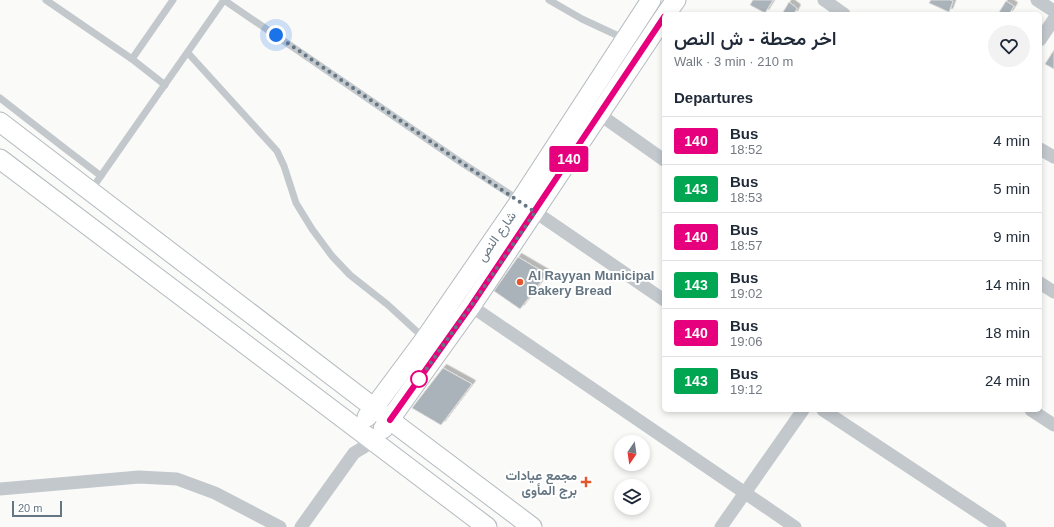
<!DOCTYPE html>
<html lang="en">
<head>
<meta charset="utf-8">
<style>
  :root { --surface:#fff; --page:#f2f2f3; --text:#1f2937; --muted:#747a83; --line:#e0e1e3 }
  body { margin:0; font-family:Arial,Vazirmatn,sans-serif; background:var(--page); color:var(--text); height:100vh; display:flex; flex-direction:column; font-size:15px; white-space:nowrap }
  * { box-sizing:border-box; margin:0 }
  p { font-size:13px; color:var(--muted) }
  .icon { flex:none; width:22px; height:22px; fill:none; stroke:currentColor; stroke-width:2; stroke-linecap:round; stroke-linejoin:round }
  .map { position:relative; flex:1; overflow:hidden }
  .drawer { position:absolute; left:662px; top:12px; width:380px; height:400px; display:flex; flex-direction:column; background:var(--surface); border-radius:6px; box-shadow:0 2px 6px #0003 }
  .drawer>* { flex:none }
  .badge { padding:0 8px; border-radius:3px; font-size:14px; line-height:26px }
  .needle { width:26px; rotate:193deg }
  .controls { position:absolute; left:614px; top:435px; display:grid; gap:8px }
  .controls a { display:grid; place-items:center; width:36px; height:36px; border-radius:50%; background:var(--surface); box-shadow:0 2px 6px #0003; font-size:20px }
  .scale { position:absolute; left:12px; bottom:10px; width:50px; box-sizing:border-box; padding-left:4px; border:2px solid #657683; border-top:0; font-size:11px; line-height:14px; white-space:nowrap; color:#657683; -webkit-text-stroke:3px #fff; paint-order:stroke }
  .you { position:absolute; width:20px; height:20px; margin:-10px; border:3px solid #fff; border-radius:50%; background:#1a73e8; box-shadow:0 0 0 6px #1a73e833 }
  .map>.badge { position:absolute; translate:-50% -50%; box-shadow:0 0 0 2px #fff }
  h2 { padding:0 12px; font-size:15px; line-height:36px }
  .round { display:grid; place-items:center; flex:none; width:42px; height:42px; border-radius:21px; background:var(--page) }
  .summary { display:flex; align-items:center; justify-content:space-between; height:68px; padding:0 12px }
  h1 { font-size:19px; font-weight:600; line-height:30px }
  ul { padding:0; list-style:none }
  li { display:flex; align-items:center; gap:12px; height:48px; padding:0 12px; border-top:1px solid var(--line) }
  li div { flex:1 }
  li b { display:block; font-size:15px }
  li em { font-style:normal }
  li .badge { min-width:44px; font-weight:700; text-align:center }
  .map>svg:first-child { display:block }
  .building { fill:#aab3b9; stroke:#dcdcda; filter:url(#shadow) }
  .lines { fill:none; stroke-linecap:round; stroke-linejoin:round }
  .secondary-casing { stroke:#b3babf; stroke-width:21 }
  .service { stroke:#c3c8cc; stroke-width:7 }
  .minor { stroke:#c3c8cc; stroke-width:13 }
  .secondary { stroke:#fff; stroke-width:19 }
  .line-casing { stroke:#fff; stroke-width:9 }
  .line { stroke:#e6007e; stroke-width:6 }
  .walk { stroke:#657683; stroke-width:4; stroke-dasharray:0 7.2 }
  .poi-dot { fill:#e4572e; stroke:#fff; stroke-width:1.5 }
  .stop-dot { fill:#fff; stroke:#e6007e; stroke-width:2 }
  .labels { text-anchor:middle; stroke-width:4; stroke-linejoin:round; paint-order:stroke }
  .street-label { font-size:13px; fill:#657683; stroke:#fff }
  .poi-label { font-size:13px; font-weight:bold; fill:#657683; stroke:#fff; text-anchor:start }
</style>
</head>
<body>
<div class="map">
<svg width="1054" height="527" viewBox="0 0 1054 527">
  <defs>
    <filter id="shadow"><feDropShadow dx="3.5" dy="-3.5" stdDeviation="0" flood-color="#0004"/></filter>
  </defs>
  <rect width="100%" height="100%" fill="#fafaf8"/>
  <!-- building -->
  <g class="building">
    <path d="M753,0h20l-8,13 -15,-8z"/>
    <path d="M931,0h19l3,1 -4,11 -20,-9z"/>
    <path d="M1006,1l8,5 -5,8h-11z"/>
    <path d="M789,2l8,6 -3,6h-12z"/>
    <path d="M1054,50v19l-9,-5z"/>
    <path d="M518,257l29,17 -27,35 -26,-18z"/>
    <path d="M443,368l29,16 -31,41 -29,-17z"/>
  </g>
  <g class="lines">
    <!-- secondary casing -->
    <g class="secondary-casing">
      <g id="secondary">
        <path d="M666,14l10,-14"/>
        <path d="M0,122l390,298 142,107"/>
        <path d="M0,159l487,368"/>
        <path d="M367,417l58,-78 95,-138 131,-201"/>
        <path d="M383,429l88,-123 193,-289"/>
      </g>
    </g>
    <!-- service -->
    <g class="service">
      <path d="M46,0l86,59 41,-59"/>
      <path d="M224,0l232,159 63,41"/>
      <path d="M549,0l33,19 43,20"/>
      <path d="M188,53l89,98 7,15 12,37 16,26 20,27 18,19 38,30 36,33"/>
      <path d="M132,59l33,26"/>
      <path d="M0,98l63,49 38,29"/>
      <path d="M91,190l133,-190"/>
    </g>
    <!-- minor -->
    <g class="minor">
      <path d="M824,0l20,14"/>
      <path d="M1037,0l17,11"/>
      <path d="M1040,40l14,-21"/>
      <path d="M599,114l65,46"/>
      <path d="M1040,149l14,8"/>
      <path d="M528,207l136,93"/>
      <path d="M1040,283l14,9"/>
      <path d="M471,306l324,221"/>
      <path d="M823,410l177,117"/>
      <path d="M1031,410l23,15"/>
      <path d="M0,489l139,-12 38,2 38,14 65,34"/>
      <path d="M301,527l53,-74 20,-12"/>
      <path d="M721,527l82,-117"/>
    </g>
    <!-- secondary -->
    <use href="#secondary" class="secondary"/>
  </g>
  <g class="lines">
    <!-- line casing -->
    <g class="line-casing">
      <path id="line" d="M390,420l81,-114 193,-289"/>
    </g>
    <!-- line -->
    <use href="#line" class="line"/>
    <!-- walk -->
    <path class="walk" d="M276,35l180,124 79,53 -64,94 -54,76 2,-3"/>
  </g>
  <!-- markers -->
  <g class="poi-dot">
    <circle cx="520" cy="282" r="4"/>
    <path d="M584 476h4v4h4v4h-4v4h-4v-4h-4v-4h4z"/>
  </g>
  <circle class="stop-dot" cx="419" cy="379" r="8"/>
  <g class="labels">
    <!-- street labels -->
    <g class="street-label">
      <text transform="translate(496 236) rotate(-55)" y="5">شارع النص</text>
    </g>
    <!-- poi labels -->
    <g class="poi-label">
      <text x="528" y="280">Al Rayyan Municipal<tspan x="528" dy="15">Bakery Bread</tspan></text>
      <text x="577" y="480" text-anchor="end">مجمع عيادات<tspan x="577" dy="15">برج المأوى</tspan></text>
    </g>
  </g>
</svg>
<div class="controls">
<a><svg class="needle" viewBox="-14 -14 28 28"><path d="M0-13l5 13h-10z" fill="#e53935"/><path d="M0 13l5-13h-10z" fill="#747a83"/></svg></a>
<a><svg class="icon" aria-label="layers" viewBox="0 0 24 24"><path d="M12 4l9 5-9 5-9-5zM3 14l9 5 9-5"/></svg></a>
</div>
<div class="scale">20 m</div>
<div class="you" style="left:276px;top:35px"></div>
<b class="badge" style="left:569px;top:159px;background:#e6007e;color:#fff">140</b>
<section class="drawer">
<div class="summary"><div><h1>اخر محطة - ش النص</h1><p>Walk · 3 min · 210 m</p></div><a class="round"><svg class="icon" aria-label="heart" viewBox="0 0 24 24"><path d="M12 20l-8-8c-3-5 5-10 8-4 3-6 11-1 8 4z"/></svg></a></div>
<h2>Departures</h2>
<ul>
<li><span class="badge" style="background:#e6007e;color:#fff">140</span><div><b>Bus</b><p>18:52</p></div><em>4 min</em></li>
<li><span class="badge" style="background:#00a651;color:#fff">143</span><div><b>Bus</b><p>18:53</p></div><em>5 min</em></li>
<li><span class="badge" style="background:#e6007e;color:#fff">140</span><div><b>Bus</b><p>18:57</p></div><em>9 min</em></li>
<li><span class="badge" style="background:#00a651;color:#fff">143</span><div><b>Bus</b><p>19:02</p></div><em>14 min</em></li>
<li><span class="badge" style="background:#e6007e;color:#fff">140</span><div><b>Bus</b><p>19:06</p></div><em>18 min</em></li>
<li><span class="badge" style="background:#00a651;color:#fff">143</span><div><b>Bus</b><p>19:12</p></div><em>24 min</em></li>
</ul>
</section>
</div>
</body>
</html>
